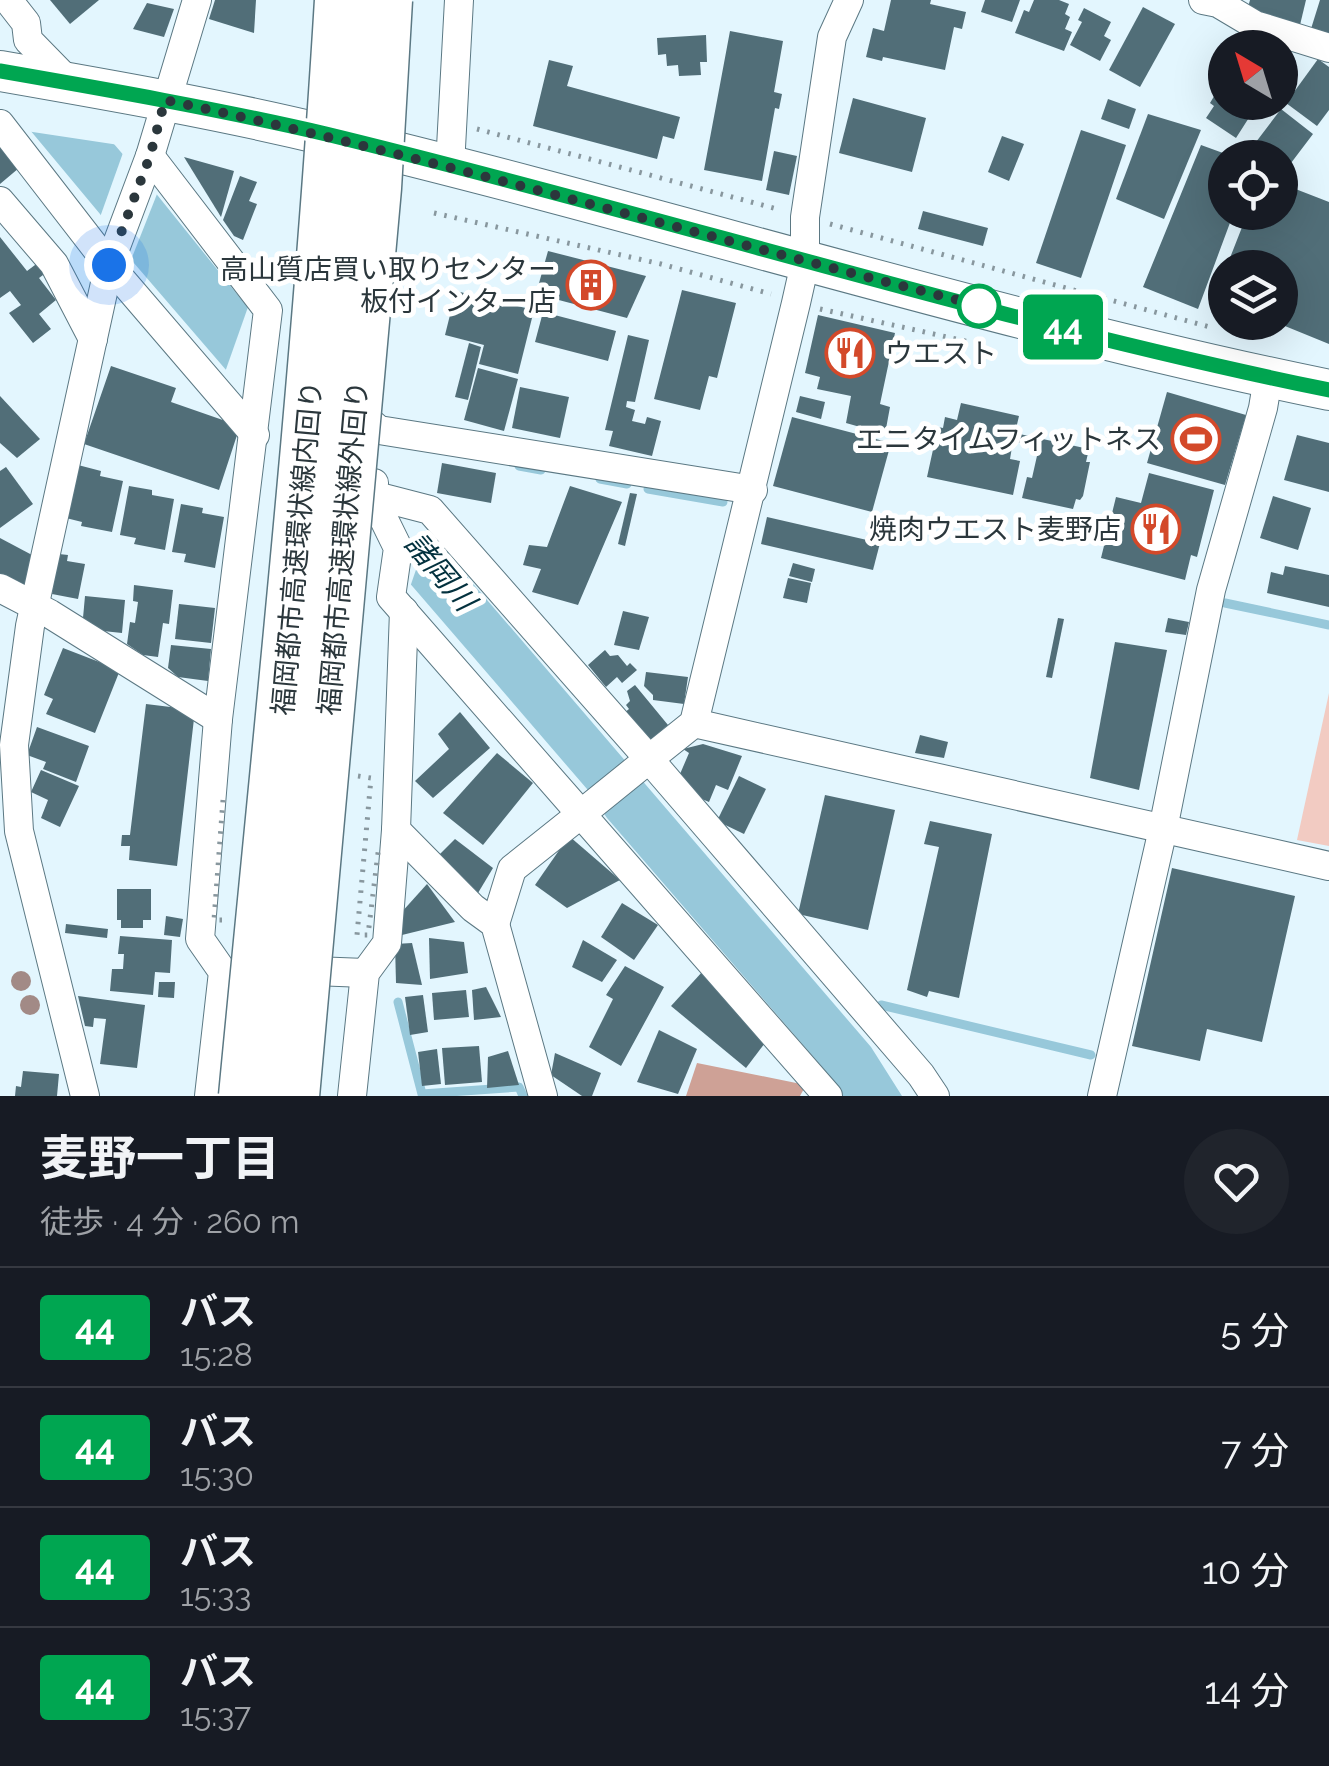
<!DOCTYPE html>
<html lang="ja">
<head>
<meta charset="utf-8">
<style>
  :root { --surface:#171b24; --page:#20242c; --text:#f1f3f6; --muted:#9ea1a6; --line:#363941 }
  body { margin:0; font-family:Raleway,"Noto Sans JP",sans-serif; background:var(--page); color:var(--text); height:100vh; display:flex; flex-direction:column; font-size:38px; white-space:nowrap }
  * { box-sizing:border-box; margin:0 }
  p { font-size:32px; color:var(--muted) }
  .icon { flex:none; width:55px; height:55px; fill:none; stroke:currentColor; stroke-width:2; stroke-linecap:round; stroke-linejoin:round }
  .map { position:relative; height:1096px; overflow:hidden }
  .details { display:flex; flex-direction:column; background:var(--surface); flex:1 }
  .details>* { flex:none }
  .badge { padding:0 20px; border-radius:8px; font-size:35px; line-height:65px }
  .needle { width:65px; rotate:322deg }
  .tools { position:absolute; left:1208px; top:30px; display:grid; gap:20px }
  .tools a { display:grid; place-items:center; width:90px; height:90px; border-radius:50%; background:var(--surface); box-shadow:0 10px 40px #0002; font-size:50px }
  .you { position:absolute; width:50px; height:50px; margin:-25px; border:8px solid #fff; border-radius:50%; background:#1a73e8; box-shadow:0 0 0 15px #1a73e833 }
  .map>.badge { position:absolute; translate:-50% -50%; box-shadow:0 0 0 5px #fff }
  .round { display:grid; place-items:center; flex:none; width:105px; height:105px; border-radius:52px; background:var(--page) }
  .headline { display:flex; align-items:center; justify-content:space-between; height:170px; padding:0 40px }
  h1 { font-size:48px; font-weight:700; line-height:75px }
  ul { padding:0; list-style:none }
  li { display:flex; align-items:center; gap:30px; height:120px; padding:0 40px; border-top:2px solid var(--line) }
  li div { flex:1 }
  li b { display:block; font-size:38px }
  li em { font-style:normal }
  li .badge { min-width:110px; font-weight:700; text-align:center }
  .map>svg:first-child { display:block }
  .green { fill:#f2cbc2 }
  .forest { fill:#cea196 }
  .water { fill:#97c8da }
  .pier { fill:#e3f6fe }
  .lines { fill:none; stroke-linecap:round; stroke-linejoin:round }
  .stream { stroke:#97c8da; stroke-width:9 }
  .building { fill:#516e78 }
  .street-casing { stroke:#5b7883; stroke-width:30 }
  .secondary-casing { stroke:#5b7883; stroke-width:42 }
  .path { stroke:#88979e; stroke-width:5; stroke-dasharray:2.5 8; stroke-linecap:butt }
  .street { stroke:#fff; stroke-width:28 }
  .secondary { stroke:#fff; stroke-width:40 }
  .highway-bridge-casing { stroke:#5b7883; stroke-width:55; stroke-linecap:butt }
  .path-bridge { stroke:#88979e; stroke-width:5; stroke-dasharray:2.5 8; stroke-linecap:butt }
  .highway-bridge { stroke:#fff; stroke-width:52 }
  .tree { fill:#a28a86 }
  .line-casing { stroke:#fff; stroke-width:22 }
  .line { stroke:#00a651; stroke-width:15 }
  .walk { stroke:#2b373c; stroke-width:10; stroke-dasharray:0 18 }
  .stop-dot { fill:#fff; stroke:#00a651; stroke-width:5 }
  .labels { text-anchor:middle; stroke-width:10; stroke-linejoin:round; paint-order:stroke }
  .poi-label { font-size:28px; fill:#2b373c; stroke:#fff; text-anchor:end }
  .street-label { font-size:28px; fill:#2b373c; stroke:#fff }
  .water-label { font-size:30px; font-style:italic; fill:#03313e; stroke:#fff }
</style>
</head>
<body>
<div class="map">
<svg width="1329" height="1096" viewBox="0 0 1329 1096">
  <rect width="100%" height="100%" fill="#e3f6fe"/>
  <!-- green -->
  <path class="green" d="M1329,693v153l-32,-6z"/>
  <!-- forest -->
  <path class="forest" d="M697,1063l109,22 -6,11h-114z"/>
  <!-- water -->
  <path class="water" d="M0,11l150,175 277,344 444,517 31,49h-59l-20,-28 -216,-250 -20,-29 -460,-534 -27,-41 -100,-120z"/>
  <!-- pier -->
  <g class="pier">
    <path d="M0,14l11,2 108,129 -93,-14 -26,-29z"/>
    <path d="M124,150l35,39 -30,76 -30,-45z"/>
    <path d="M248,307l47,51 136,168 -22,64 -185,-215z"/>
  </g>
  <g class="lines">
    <!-- stream -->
    <g class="stream">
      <path d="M519,466l22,4"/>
      <path d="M600,479l27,5"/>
      <path d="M648,489l75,13"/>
      <path d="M1225,603l104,22"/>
      <path d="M398,1002l24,92 97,-7 4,9"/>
      <path d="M881,1005l210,50"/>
    </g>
  </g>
  <!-- building -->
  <g class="building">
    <path d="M50,0h49l-29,24z"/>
    <path d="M215,0h41l-2,33 -45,-14z"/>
    <path d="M891,0h40l-1,4 36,8 -4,17 -8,-2 -9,43 -62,-13 -1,4 -16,-4 7,-29 11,3z"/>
    <path d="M985,0h35l-8,22 -31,-10z"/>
    <path d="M1034,0h25l10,4 -4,10 5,3 -5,12 7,3 -8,19 -49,-18 9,-23 5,2z"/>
    <path d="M1250,0h56l-6,25 -53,-14z"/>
    <path d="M1320,0h9v38l-19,-6z"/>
    <path d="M147,3l27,6 -10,28 -31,-8z"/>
    <path d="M1143,7l32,17 -35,63 -31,-17z"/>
    <path d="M1084,8l27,14 -7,14 7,4 -11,21 -30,-16 12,-23 -4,-2z"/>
    <path d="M730,31l53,10 -9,51 8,2 -3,15 -4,-1 -13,73 -58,-11z"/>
    <path d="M706,35l1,27h-7l1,13 -22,1 -1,-11 -11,1 -1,-12 -8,1 -1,-17z"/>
    <path d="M1280,50l16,11 -16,25z"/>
    <path d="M1318,59l11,8v43l-12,16 -31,-23z"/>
    <path d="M549,60l24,6 -6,20 113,31 -6,22 -11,-3 -6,23 -124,-33z"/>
    <path d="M1219,88l6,4v10h34l-23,36 -30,-20 8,-12 -4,-3z"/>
    <path d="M853,98l73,20 -14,54 -73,-19z"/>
    <path d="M1108,99l28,10 -7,20 -28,-10z"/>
    <path d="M1281,109l32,25 -25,33 -8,-9 -24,-16z"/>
    <path d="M1148,114l53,16 -37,89 -48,-20z"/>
    <path d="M1081,130l45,15 -45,133 -45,-15z"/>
    <path d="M1002,136l22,8 -15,37 -21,-9z"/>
    <path d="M1201,145l33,12 -9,1v54h9l-36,97 -55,-22z"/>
    <path d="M0,147l19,21 -19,16z"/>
    <path d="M774,151l23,5 -8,39 -23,-5z"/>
    <path d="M184,157l50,14 -13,46z"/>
    <path d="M240,176l17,6 -8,19 8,3 -14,36 -9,-4 -11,-16z"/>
    <path d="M1280,183l49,19v142l-49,-20v-56h-54l22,-56h32z"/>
    <path d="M923,211l65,17 -5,18 -65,-17z"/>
    <path d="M0,237l27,34 12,-9 8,10 -8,6 17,22 -17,14 12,15 -18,14 -24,-30 12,-8 -11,-14 -10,7z"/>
    <path d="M548,251l98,25 -19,42 -91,-24z"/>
    <path d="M682,290l54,13 -19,75 -8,-2 -9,34 -46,-11z"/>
    <path d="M456,291l78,19 -16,64 -39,-10 5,-19 -39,-10z"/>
    <path d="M543,312l73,19 -8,30 -73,-19z"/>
    <path d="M818,315l77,18 -15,71 10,3 -5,27 -39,-11 5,-27 -34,-7 3,-12 -15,-4z"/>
    <path d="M628,335l21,5 -14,62 -8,-1 -1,6 9,3 -3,11 13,3 2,-7 14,4 -9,35 -43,-10 4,-15 -8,-1z"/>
    <path d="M469,343l12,4 -13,53 -13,-3z"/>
    <path d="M111,366l65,22 -5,14 69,24 -21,64 -135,-46z"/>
    <path d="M478,368l40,11 -14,52 -40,-11z"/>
    <path d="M520,387l49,10 -9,41 -48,-10z"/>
    <path d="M1167,392l79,23 -21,70 -78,-22z"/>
    <path d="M0,396l40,43 -23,19 -17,-15z"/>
    <path d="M800,396l25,6 -4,17 -25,-7z"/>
    <path d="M961,403l58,13 -4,17 74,16 -3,13h4l-7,34 -3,4 -4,-1 -3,10 -51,-11 5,-21 5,1 7,-31 -26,-6 -3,18 10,2 -7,34 -86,-18 11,-50 5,1 2,-11 12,3z"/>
    <path d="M792,417l99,26 -19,69 -99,-26z"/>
    <path d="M1297,435l32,8v49l-45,-12z"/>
    <path d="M442,463l54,10 -5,30 -54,-10z"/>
    <path d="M78,465l23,6 -1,5 23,5 -11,51 -31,-6 1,-4 -16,-4z"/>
    <path d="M6,467l27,37 -33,24v-57z"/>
    <path d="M1149,473l65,17 -17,67 -6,-2 -6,25 -84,-22 15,-61 25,6z"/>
    <path d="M129,486l23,4v5l22,4 -9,51 -31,-6 2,-6 -16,-3z"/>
    <path d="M570,486l52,16 -44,103 -46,-13 9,-23 -18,-4 6,-20 18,2z"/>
    <path d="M630,493l7,1 -12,52 -7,-2z"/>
    <path d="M1273,496l38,12 -13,42 -38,-12z"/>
    <path d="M181,504l22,4 -1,5 22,4 -9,51 -31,-6 2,-8 -14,-2z"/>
    <path d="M767,517l113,26 -7,27 -112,-26z"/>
    <path d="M0,538l32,17 -5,27 -6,5 -21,-10z"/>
    <path d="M59,554l9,1 -1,6 18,3 -7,35 -26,-5z"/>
    <path d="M793,563l22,6 -3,13 -23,-6z"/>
    <path d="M1285,566l44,9v32l-62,-14 4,-21 12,3z"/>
    <path d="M788,578l23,5 -4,20 -24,-5z"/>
    <path d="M134,585l39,5 -4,34 -6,-1 -5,34 -15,-2 -16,-11 3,-22 5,1 3,-21 -5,-1z"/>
    <path d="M85,596l40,4 -3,33 -19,-2 -20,-13z"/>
    <path d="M179,604l36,4 -4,35 -36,-4z"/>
    <path d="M623,611l26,6 -10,33 -25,-5z"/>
    <path d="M1058,618l6,1 -12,59 -6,-1z"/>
    <path d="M1168,618l21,4 -3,13 -21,-3z"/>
    <path d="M1115,642l52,8 -28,140 -49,-12z"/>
    <path d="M171,645l40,4 -3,32 -30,-4 -10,-9z"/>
    <path d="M63,648l57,22 -25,63 -49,-19 7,-15 -9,-4z"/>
    <path d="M605,650l5,6 8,-1 9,11 3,-3 7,7 -15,13 -5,-6 -11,10 -18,-22z"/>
    <path d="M646,672l42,5 -4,27 -31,-4v-5l-9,-9z"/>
    <path d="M635,685l33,40 -20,17 -24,-29 5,-4 -3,-4 4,-4 -3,-10z"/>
    <path d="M146,704l49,6 -18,156 -48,-6 1,-14h-9l1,-11h8z"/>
    <path d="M460,712l30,36 -57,50 -18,-17 34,-32 -11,-15z"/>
    <path d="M37,727l52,19 -13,36 -33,-13 3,-7 -19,-7z"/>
    <path d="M920,735l28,7 -4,16 -29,-5z"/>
    <path d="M703,744l39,12 -14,34 -12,-5 -7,17 -19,-8 3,-6 -16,-7 12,-28 -6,-4z"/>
    <path d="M497,753l36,30 -50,62 -40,-32z"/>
    <path d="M41,770l38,16 -19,41 -19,-9 7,-18 -17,-8z"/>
    <path d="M739,776l27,13 -22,45 -27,-13z"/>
    <path d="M825,795l70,15 -27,120 -70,-16z"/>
    <path d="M930,821l62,13 -33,164 -30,-7 -2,6 -20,-7 32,-143 -15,-3z"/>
    <path d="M569,836l51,44 -53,28 -32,-23z"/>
    <path d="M455,839l38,29 -15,25 -43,-34z"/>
    <path d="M1172,868l123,28 -33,146 -55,-13 -7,32 -68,-15z"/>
    <path d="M427,884l28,38 -53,13 -2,-21z"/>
    <path d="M117,889h34v31h-8v8h-22v-8h-4z"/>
    <path d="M622,903l36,22 -24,35 -33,-23z"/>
    <path d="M166,916l17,3 -3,18 -16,-2z"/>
    <path d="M66,924l42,5 -1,9 -42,-5z"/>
    <path d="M120,936l52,4 -2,33 -15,-1 -2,23 -43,-4 2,-22h11l1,-15h-6z"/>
    <path d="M429,938l35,4 4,31 -38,6z"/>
    <path d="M583,940l34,20 -15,22 -30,-15z"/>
    <path d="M412,943l10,42 -26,-2 -1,-39z"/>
    <path d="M625,966l39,21 -43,79 -32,-19 24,-48 -7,-4z"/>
    <path d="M703,971l62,72 -19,25 -75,-62z"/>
    <path d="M159,982h16l-1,16 -16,-1z"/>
    <path d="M486,987l15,30 -27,3 -2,-30z"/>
    <path d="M466,990l3,27 -35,3 -2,-27z"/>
    <path d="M423,995l5,37 -18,3 -5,-38z"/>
    <path d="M78,996l67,9 -8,63 -37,-4 6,-45 -12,-1 -1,9 -8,-1z"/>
    <path d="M659,1030l38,19 -19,45 -41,-12z"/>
    <path d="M479,1046l3,36 -37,3 -3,-37z"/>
    <path d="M437,1049l4,35 -19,2 -4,-34z"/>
    <path d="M508,1051l11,34 -32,3 1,-31z"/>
    <path d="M555,1053l46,20 -9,23h-10l-31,-21z"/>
    <path d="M23,1071l36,3 -2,22h-42l1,-10 5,1z"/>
  </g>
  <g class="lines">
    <!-- street casing -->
    <g class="street-casing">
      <g id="street">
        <path d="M8,0l18,23 2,17 43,44"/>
        <path d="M1203,0l15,3 37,22 74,23"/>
        <path d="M0,124l109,141 146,170"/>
        <path d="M150,156l118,154 -50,409 -18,220 23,33 -14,124"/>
        <path d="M450,166l9,-166"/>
        <path d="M0,201l54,63 39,75"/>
        <path d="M366,419l13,11 374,60"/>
        <path d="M374,483l-2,12 26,53 -7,49 190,217 68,-55 272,316 14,21"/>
        <path d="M372,495l58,15 219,249 45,-36 102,-420 9,-40v-46l27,-180 17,-37"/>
        <path d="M0,588l50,26 168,105"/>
        <path d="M694,723l635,143"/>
        <path d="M396,830l77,78 22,16 48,172"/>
        <path d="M495,924l17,-55 69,-55 247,282"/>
        <path d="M314,971l51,2"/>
        <path d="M85,1096l-66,-265 -5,-86 16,-119 79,-361 41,-109 47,-156"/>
        <path d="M352,1096l13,-123 22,-30 9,-113 8,-219"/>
        <path d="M1102,1096l61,-267 48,-239 52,-182 5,-30"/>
      </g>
    </g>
    <!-- secondary casing -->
    <g class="secondary-casing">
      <path id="secondary" d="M0,71c109,19 218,38 326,64 335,80 665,186 1003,255"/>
    </g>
    <!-- path -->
    <g class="path">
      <path d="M477,129l304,81"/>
      <path d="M434,213l227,51 110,30"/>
      <path d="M830,224l380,103"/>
      <path d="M820,309l150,33"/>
    </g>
    <!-- street -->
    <use href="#street" class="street"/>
    <!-- secondary -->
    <use href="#secondary" class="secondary"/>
    <!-- highway-bridge casing -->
    <g class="highway-bridge-casing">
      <g id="highway-bridge">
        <path d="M245,1096c35,-365 74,-730 96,-1096"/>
        <path d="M293,1096l82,-908 11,-188"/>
      </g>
    </g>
    <!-- path-bridge -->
    <g class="path-bridge">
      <path d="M358,776l13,2 -14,157h11l11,-90"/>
      <path d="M222,920h-8l9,-120"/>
    </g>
    <!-- highway-bridge -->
    <use href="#highway-bridge" class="highway-bridge"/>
  </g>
  <!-- trees -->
  <g class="tree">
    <circle cx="21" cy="981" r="10"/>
    <circle cx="30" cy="1005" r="10"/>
  </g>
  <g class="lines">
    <!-- line casing -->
    <g class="line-casing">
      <path id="line" d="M0,71c109,19 218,38 326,63 335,81 665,187 1003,256"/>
    </g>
    <!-- line -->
    <use href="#line" class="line"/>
    <!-- walk -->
    <path class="walk" d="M109,265l41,-109 15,-56c280,60 555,142 833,210l-19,-4"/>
  </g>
  <!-- icons -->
  <defs>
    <g id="building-ring" transform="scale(2.5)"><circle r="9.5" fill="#fff" stroke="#d3492a" stroke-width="1.5"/><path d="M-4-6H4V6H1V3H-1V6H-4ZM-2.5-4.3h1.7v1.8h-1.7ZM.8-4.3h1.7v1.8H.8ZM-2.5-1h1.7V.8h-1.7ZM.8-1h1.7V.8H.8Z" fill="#d3492a"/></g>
    <g id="restaurant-ring" transform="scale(2.5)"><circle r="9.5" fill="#fff" stroke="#d3492a" stroke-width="1.5"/><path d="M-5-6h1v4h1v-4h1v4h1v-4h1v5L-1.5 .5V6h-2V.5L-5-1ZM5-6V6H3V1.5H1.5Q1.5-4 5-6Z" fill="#d3492a"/></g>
    <g id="stadium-ring" transform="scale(2.5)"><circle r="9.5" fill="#fff" stroke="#d3492a" stroke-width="1.5"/><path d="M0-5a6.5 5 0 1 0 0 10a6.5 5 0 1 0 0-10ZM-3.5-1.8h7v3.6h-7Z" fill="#d3492a"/></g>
  </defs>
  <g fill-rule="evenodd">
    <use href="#building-ring" x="591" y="285"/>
    <use href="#restaurant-ring" x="850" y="353"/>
    <use href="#stadium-ring" x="1196" y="439"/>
    <use href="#restaurant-ring" x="1156" y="529"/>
  </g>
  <!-- markers -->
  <circle class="stop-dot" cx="979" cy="306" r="20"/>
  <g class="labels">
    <!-- poi labels -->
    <g class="poi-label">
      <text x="556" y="279">高山質店買い取りセンター<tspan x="556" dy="32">板付インター店</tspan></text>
      <text x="885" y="363" text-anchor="start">ウエスト</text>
      <text x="1161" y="449">エニタイムフィットネス</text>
      <text x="1121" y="539">焼肉ウエスト麦野店</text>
    </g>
    <!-- street labels -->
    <g class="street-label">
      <text transform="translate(297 548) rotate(-85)" y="10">福岡都市高速環状線内回り</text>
      <text transform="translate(343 548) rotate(-85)" y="10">福岡都市高速環状線外回り</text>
    </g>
    <!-- water labels -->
    <g class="water-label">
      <text transform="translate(440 572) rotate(50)" y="10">諸岡川</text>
    </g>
  </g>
</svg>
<div class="tools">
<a><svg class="needle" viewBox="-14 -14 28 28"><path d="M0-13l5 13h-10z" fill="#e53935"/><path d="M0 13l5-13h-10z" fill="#9ea1a6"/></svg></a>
<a><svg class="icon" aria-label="locate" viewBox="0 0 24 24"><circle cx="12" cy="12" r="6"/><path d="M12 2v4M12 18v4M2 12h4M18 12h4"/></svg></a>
<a><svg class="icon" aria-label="layers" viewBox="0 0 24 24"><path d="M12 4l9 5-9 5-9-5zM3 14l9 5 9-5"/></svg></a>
</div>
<div class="you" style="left:109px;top:265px"></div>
<b class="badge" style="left:1063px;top:327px;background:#00a651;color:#fff">44</b>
</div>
<section class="details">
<div class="headline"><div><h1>麦野一丁目</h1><p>徒歩 · 4 分 · 260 m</p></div><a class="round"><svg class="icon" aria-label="heart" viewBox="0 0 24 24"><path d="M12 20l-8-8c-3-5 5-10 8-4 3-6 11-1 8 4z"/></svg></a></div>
<ul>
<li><span class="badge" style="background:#00a651;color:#fff">44</span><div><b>バス</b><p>15:28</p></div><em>5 分</em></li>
<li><span class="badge" style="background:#00a651;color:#fff">44</span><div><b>バス</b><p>15:30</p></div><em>7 分</em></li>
<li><span class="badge" style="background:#00a651;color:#fff">44</span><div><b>バス</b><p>15:33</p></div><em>10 分</em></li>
<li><span class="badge" style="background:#00a651;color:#fff">44</span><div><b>バス</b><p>15:37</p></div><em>14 分</em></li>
</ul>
</section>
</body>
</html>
